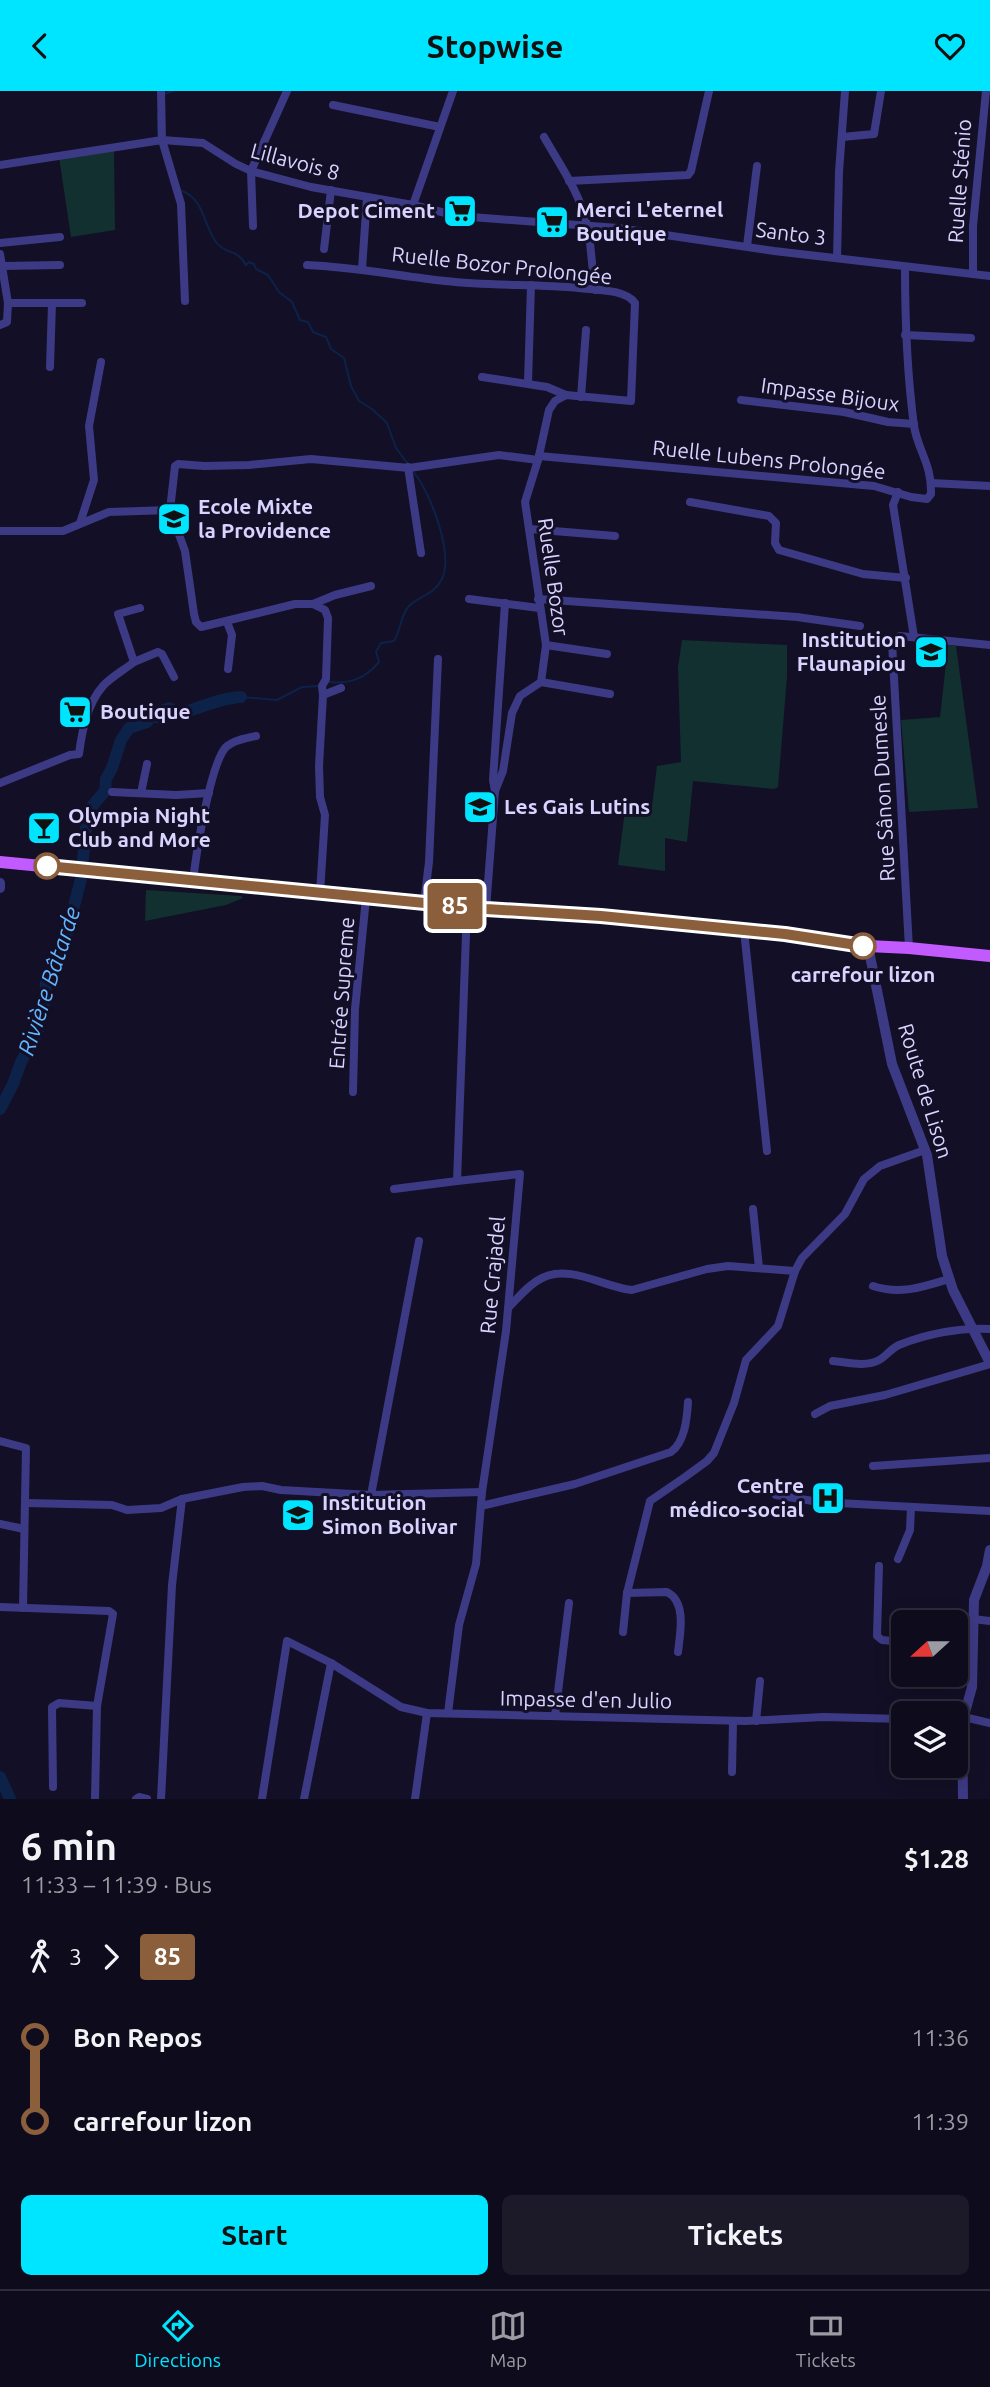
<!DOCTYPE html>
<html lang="en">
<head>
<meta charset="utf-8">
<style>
  :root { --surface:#0e0b1c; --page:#1c1929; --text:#f1f3f6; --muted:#9b9ba3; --line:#2e2b3b; --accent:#00e5ff }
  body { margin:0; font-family:Ubuntu,sans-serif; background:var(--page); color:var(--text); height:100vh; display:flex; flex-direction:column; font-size:26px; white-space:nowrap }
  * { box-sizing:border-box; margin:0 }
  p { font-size:23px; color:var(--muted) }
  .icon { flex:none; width:38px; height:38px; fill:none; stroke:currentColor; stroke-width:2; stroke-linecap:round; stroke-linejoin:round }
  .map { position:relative; height:1708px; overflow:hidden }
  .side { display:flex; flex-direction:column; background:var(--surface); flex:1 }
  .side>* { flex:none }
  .badge { padding:0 14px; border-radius:5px; font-size:24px; line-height:46px }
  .needle { width:46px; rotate:249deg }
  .controls { position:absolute; left:891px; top:1519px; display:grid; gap:14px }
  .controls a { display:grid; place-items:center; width:77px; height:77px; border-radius:10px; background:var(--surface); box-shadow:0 4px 18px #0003,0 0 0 2px var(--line); font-size:35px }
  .map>.badge { position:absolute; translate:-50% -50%; box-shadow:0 0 0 4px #fff }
  .legs { display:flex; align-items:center; gap:10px; height:77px; padding:0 21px; font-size:23px }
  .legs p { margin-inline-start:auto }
  .headline { display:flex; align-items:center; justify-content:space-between; height:119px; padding:0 21px }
  h1 { font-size:38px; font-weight:700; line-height:52px }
  .button { display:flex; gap:14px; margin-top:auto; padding:14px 21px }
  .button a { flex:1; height:80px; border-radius:10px; background:var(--accent); color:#111; font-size:28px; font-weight:700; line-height:80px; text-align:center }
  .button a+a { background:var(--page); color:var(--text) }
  ul { padding:0 21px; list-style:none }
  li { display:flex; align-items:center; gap:24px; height:84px; font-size:26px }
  li i { display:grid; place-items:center; width:10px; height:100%; margin:0 9px; background:currentColor }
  li i::after { content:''; width:18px; height:18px; margin:-9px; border:5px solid; border-radius:50%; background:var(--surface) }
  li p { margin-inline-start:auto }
  li:first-child i { background:linear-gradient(#0000 50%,currentColor 0) }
  li:last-child i { background:linear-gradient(currentColor 50%,#0000 0) }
  header { display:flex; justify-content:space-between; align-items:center; height:91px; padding:0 21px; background:var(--accent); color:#111; font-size:32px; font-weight:700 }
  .dock { display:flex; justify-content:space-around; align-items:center; height:98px; border-top:2px solid var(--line); background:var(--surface); font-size:19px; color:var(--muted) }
  .dock a { display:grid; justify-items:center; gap:4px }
  .dock .current { color:var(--accent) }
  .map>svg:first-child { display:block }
  .green { fill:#12302f }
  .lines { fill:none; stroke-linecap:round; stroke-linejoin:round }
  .stream { stroke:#0c2248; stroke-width:2 }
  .river { stroke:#0c2248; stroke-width:12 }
  .minor { stroke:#3d3a85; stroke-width:8 }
  .tertiary { stroke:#3d3a85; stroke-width:10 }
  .primary { stroke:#c25bff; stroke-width:12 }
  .line-1-casing { stroke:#fff; stroke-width:16 }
  .line-1 { stroke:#8b5e3c; stroke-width:10 }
  .stop-1-dot { fill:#fff; stroke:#8b5e3c; stroke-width:3.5 }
  .labels { text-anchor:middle; stroke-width:6; stroke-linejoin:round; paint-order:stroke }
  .street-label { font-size:21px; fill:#d9d4ff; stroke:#130f26 }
  .poi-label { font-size:21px; font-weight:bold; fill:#d9d4ff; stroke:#130f26; text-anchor:start }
  .stop-label { font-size:21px; font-weight:bold; fill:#d9d4ff; stroke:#130f26 }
  .water-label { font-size:23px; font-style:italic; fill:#62b6ff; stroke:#130f26 }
</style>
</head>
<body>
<header><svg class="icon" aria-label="back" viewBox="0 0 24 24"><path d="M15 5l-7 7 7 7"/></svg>Stopwise<svg class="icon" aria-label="heart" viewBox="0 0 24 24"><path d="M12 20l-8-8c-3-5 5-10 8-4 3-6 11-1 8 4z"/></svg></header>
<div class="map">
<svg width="990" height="1708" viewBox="0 0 990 1708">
  <rect width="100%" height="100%" fill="#130f26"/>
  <!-- green -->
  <g class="green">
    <path d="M114,59l1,80 -44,7 -12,-80z"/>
    <path d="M682,549l105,5v32l-9,110 -4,2 -81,-8 -6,61 -22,-4v33l-47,-6 7,-55 26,4 6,-48 24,-4 -3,-95z"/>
    <path d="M948,554l8,1 22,162 -69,4 -8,-92 39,-3z"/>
    <path d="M146,799l95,6 2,2 -17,7 -81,16z"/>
  </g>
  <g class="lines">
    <!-- stream -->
    <g class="stream">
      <path d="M163,4l9,-4"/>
      <path d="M158,22v22"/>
      <path d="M182,100c22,8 21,33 34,51 9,13 21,6 30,23l3,-3 5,2 2,5 12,6 11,17 13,10 8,18 8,2 5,10 13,5 5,12 13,9 7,28 8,15 13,8 15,14 9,25 12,16"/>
      <path d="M328,591c22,2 37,-3 51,-20l-3,-10 5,-9 13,-2c7,-11 6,-25 15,-35 10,-10 25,-11 33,-27 12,-27 -12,-86 -29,-108"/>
      <path d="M241,606l36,3 25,-13 18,-1"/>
    </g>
    <!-- river -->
    <g class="river">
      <path d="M0,1018l13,-25 8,-22 16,-29 8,-33 1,-20 11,-19 10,-28 14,-54 6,-60 6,-14 12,-14 1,-12 6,-11 9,-28 8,-12 18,-6 3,-5h7l4,-6 8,-3 10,6c21,-6 41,-16 62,-17"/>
      <path d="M0,1686l10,22"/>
    </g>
    <!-- minor -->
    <g class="minor">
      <path d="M161,0l1,49 19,64 4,97"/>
      <path d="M333,14l107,22"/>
      <path d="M544,46c16,28 36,56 43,88 5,21 4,44 9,65"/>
      <path d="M842,46l32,-3 7,-43"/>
      <path d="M0,74l162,-25 41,3 33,21 15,7 60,16 102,18 45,11 160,12 156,23 216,25"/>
      <path d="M569,90l119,-6 3,-4 18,-80"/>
      <path d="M413,114l40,-114"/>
      <path d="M253,135l-2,-55 36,-80"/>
      <path d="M0,152l60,-6"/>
      <path d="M747,155l10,-80"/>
      <path d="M324,158l7,-59"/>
      <path d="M0,163l8,49h74"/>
      <path d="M837,167l2,-86 6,-81"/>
      <path d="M307,174c47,2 92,11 138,16 45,5 90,3 134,7 16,2 46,1 56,15l-4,98 -65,-6 -11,6 -6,9 -11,50 -13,42 21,143 -5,37 -21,14 -8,17 -9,58 -8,20 -9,118"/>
      <path d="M2,175l58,-1"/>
      <path d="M362,178l5,-72"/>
      <path d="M973,182v-47l13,-135"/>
      <path d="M0,234l7,-3 1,-19"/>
      <path d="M905,244l66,3"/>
      <path d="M50,276l2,-64"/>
      <path d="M482,286l65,10 19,8"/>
      <path d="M528,292l3,-98"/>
      <path d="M581,306l5,-67"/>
      <path d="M741,309l103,12 44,10 26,2"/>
      <path d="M539,365l335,30 37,11 16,2 4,-5c1,-30 -13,-43 -17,-68 -7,-53 -9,-105 -9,-159"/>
      <path d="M408,376l13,86"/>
      <path d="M931,392l59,3"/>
      <path d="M898,401l-5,13 21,132"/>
      <path d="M690,411l79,14 7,7 -1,20 4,7 84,24 43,4"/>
      <path d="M170,419l15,41 9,63 2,8 5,5 94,-23h18l12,6 3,8 -2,61 -4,7 1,9"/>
      <path d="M80,432l14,-43 -5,-54 12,-64"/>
      <path d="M529,438l86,7"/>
      <path d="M0,440h63l46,-19 61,-2 5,-44 3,-2 26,2 45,-1 62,-6 98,9 90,-13 39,5"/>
      <path d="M469,508l70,9"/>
      <path d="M538,508l259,18 63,9"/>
      <path d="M313,513l22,-9 36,-9"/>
      <path d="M227,531l5,13 -4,34"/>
      <path d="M546,554l61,9"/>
      <path d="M134,571l24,-10 4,2 12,23"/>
      <path d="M541,591l69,12"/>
      <path d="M0,692l70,-28 9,-1c3,-23 8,-50 24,-68 8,-9 21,-16 31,-24l-16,-48 22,-6"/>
      <path d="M495,700l-2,-11 12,-177"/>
      <path d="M112,701l64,3 33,-2"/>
      <path d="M141,702l6,-29"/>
      <path d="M193,790c3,-26 17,-117 33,-134 8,-7 20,-9 30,-11"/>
      <path d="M320,802l5,-78 -5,-18 -1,-31 4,-71 18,-7"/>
      <path d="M424,812l5,-41 9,-203"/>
      <path d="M744,839l23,221"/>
      <path d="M909,857l-17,-306 8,-6 90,9"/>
      <path d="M353,1001l2,-83 11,-111"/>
      <path d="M394,1098l63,-8"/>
      <path d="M753,1118l6,59"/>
      <path d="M873,1195c27,9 50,1 76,-7"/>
      <path d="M509,1216c10,-10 20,-23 33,-29 29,-14 61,9 90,12l75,-21 21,-3 67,5"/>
      <path d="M833,1270c13,1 32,6 44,0 8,-3 13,-12 22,-16 27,-11 62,-18 91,-16"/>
      <path d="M815,1323l15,-8 55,-11 105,-31"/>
      <path d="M0,1350l26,7 -3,160"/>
      <path d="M873,1375l117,-8"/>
      <path d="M371,1404l48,-254"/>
      <path d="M776,1404l43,7 171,9"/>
      <path d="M26,1412l86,2 15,5 34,-2 21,-9 61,-12 19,-1 19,4 90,5 111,-3"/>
      <path d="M481,1415l94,-22 96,-32c14,-10 16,-34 17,-50"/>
      <path d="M0,1433l24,5"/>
      <path d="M898,1468l12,-29 1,-23"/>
      <path d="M879,1475l-2,70 5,4 21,2"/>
      <path d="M627,1502l40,-1c20,10 13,42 11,60"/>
      <path d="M0,1516l109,4 4,3 -16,92 -2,93"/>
      <path d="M973,1528l17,2"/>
      <path d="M623,1541l4,-39 23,-92 35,-24 22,-16 7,-8 20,-50 12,-43 32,-34 17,-55 7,-13 43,-44 19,-35 16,-13 45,-16"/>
      <path d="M956,1554l17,2"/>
      <path d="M448,1622l11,-88 17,-61 6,-72 24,-161 14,-157 -63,7 10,-274"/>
      <path d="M555,1625l14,-113"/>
      <path d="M964,1626l26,6"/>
      <path d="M756,1630l4,-40"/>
      <path d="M732,1681l1,-51"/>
      <path d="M53,1696l-1,-80 7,-4 38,3"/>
      <path d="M136,1708l3,-2 8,2"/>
      <path d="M161,1708l11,-214 10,-86"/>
      <path d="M262,1708l25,-158 44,22 70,44 26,6 319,8 77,-4 80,2"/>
      <path d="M304,1708l27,-136"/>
      <path d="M415,1708l12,-86"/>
    </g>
    <!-- tertiary -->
    <g class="tertiary">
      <path d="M0,792v5"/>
      <path d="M868,855l24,118 35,91 15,101 11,34 37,73"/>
      <path d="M963,1708l-1,-76 10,-36 2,-87 13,-34 3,-16"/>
    </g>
    <!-- primary -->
    <path class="primary" d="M0,771l486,47 115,7 184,18 83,12 41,2 81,8"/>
  </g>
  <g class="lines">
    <!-- line-1 casing -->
    <g class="line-1-casing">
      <path id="line-1" d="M47,775l439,43 115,7 184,18 78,12"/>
    </g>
    <!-- line-1 -->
    <use href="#line-1" class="line-1"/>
  </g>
  <!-- icons -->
  <defs>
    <g id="supermarket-square" transform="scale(1.75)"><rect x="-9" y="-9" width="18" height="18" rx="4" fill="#00e5ff" stroke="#130f26"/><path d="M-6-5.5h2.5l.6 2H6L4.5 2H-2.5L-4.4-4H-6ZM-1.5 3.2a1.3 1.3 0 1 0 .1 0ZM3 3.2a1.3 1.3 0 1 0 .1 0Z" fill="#111"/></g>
    <g id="school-square" transform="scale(1.75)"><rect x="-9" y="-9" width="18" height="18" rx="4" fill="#00e5ff" stroke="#130f26"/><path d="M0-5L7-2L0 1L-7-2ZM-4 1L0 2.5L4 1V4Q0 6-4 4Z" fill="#111"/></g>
    <g id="bar-square" transform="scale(1.75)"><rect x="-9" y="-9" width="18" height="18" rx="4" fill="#00e5ff" stroke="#130f26"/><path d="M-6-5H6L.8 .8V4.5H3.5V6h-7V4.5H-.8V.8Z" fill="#111"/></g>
    <g id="hospital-square" transform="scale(1.75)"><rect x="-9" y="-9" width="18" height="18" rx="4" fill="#00e5ff" stroke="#130f26"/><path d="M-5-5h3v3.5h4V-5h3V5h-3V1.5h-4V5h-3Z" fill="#111"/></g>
  </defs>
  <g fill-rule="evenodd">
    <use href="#supermarket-square" x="460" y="120"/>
    <use href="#supermarket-square" x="552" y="131"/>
    <use href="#school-square" x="174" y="428"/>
    <use href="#school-square" x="931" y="561"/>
    <use href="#supermarket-square" x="75" y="621"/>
    <use href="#school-square" x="480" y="716"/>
    <use href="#bar-square" x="44" y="737"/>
    <use href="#hospital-square" x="828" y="1407"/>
    <use href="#school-square" x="298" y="1424"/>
  </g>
  <!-- markers -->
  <g class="stop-1-dot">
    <circle cx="47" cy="775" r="12"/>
    <circle cx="863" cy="855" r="12"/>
  </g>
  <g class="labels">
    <!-- street labels -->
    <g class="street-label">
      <text transform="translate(295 71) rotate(15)" y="7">Lillavois 8</text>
      <text transform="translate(960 90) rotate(-86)" y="7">Ruelle Sténio</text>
      <text transform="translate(791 143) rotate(7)" y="7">Santo 3</text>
      <text transform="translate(502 175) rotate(6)" y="7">Ruelle Bozor Prolongée</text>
      <text transform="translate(830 304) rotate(8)" y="7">Impasse Bijoux</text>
      <text transform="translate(769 369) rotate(6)" y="7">Ruelle Lubens Prolongée</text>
      <text transform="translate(553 486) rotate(82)" y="7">Ruelle Bozor</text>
      <text transform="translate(883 697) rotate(-93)" y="7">Rue Sânon Dumesle</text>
      <text transform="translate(342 902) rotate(-86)" y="7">Entrée Supreme</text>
      <text transform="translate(925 1000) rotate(73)" y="7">Route de Lison</text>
      <text transform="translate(493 1184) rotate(-85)" y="7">Rue Crajadel</text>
      <text transform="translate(586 1609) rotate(1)" y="7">Impasse d'en Julio</text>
    </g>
    <!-- poi labels -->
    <g class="poi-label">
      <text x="576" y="126">Merci L'eternel<tspan x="576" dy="24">Boutique</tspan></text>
      <text x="435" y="127" text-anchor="end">Depot Ciment</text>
      <text x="198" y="423">Ecole Mixte<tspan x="198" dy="24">la Providence</tspan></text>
      <text x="906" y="556" text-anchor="end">Institution<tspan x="906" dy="24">Flaunapiou</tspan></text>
      <text x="100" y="628">Boutique</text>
      <text x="504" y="723">Les Gais Lutins</text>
      <text x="68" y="732">Olympia Night<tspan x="68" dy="24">Club and More</tspan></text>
      <text x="804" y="1402" text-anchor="end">Centre<tspan x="804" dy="24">médico-social</tspan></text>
      <text x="322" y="1419">Institution<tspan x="322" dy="24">Simon Bolivar</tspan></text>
    </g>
    <!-- stop labels -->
    <g class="stop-label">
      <text x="863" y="891">carrefour lizon</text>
    </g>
    <!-- water labels -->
    <g class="water-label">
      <text transform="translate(49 890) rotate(-72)" y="8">Rivière Bâtarde</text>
    </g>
  </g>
</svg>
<div class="controls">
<a><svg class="needle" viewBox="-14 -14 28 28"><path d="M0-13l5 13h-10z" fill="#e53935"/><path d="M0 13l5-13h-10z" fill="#9b9ba3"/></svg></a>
<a><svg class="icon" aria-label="layers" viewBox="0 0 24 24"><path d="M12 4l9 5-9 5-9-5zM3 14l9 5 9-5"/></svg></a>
</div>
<b class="badge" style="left:455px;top:815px;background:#8b5e3c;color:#fff">85</b>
</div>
<section class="side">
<div class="headline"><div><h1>6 min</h1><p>11:33 – 11:39 · Bus</p></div><b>$1.28</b></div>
<div class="legs"><svg class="icon" aria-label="walk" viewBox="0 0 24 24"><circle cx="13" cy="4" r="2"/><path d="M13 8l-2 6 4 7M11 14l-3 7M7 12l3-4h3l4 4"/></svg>3<svg class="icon" aria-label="forward" viewBox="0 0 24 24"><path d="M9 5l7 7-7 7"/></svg><b class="badge" style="background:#8b5e3c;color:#fff">85</b></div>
<ul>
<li><i style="color:#8b5e3c"></i><b>Bon Repos</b><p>11:36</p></li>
<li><i style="color:#8b5e3c"></i><b>carrefour lizon</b><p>11:39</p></li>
</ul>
<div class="button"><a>Start</a><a>Tickets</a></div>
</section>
<nav class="dock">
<a class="current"><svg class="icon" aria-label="directions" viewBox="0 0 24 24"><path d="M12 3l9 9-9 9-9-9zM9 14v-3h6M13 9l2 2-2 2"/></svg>Directions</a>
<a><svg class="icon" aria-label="map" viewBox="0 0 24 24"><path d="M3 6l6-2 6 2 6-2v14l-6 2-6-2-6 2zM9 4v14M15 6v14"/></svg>Map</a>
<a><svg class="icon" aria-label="tickets" viewBox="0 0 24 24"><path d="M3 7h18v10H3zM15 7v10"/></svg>Tickets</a>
</nav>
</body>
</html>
